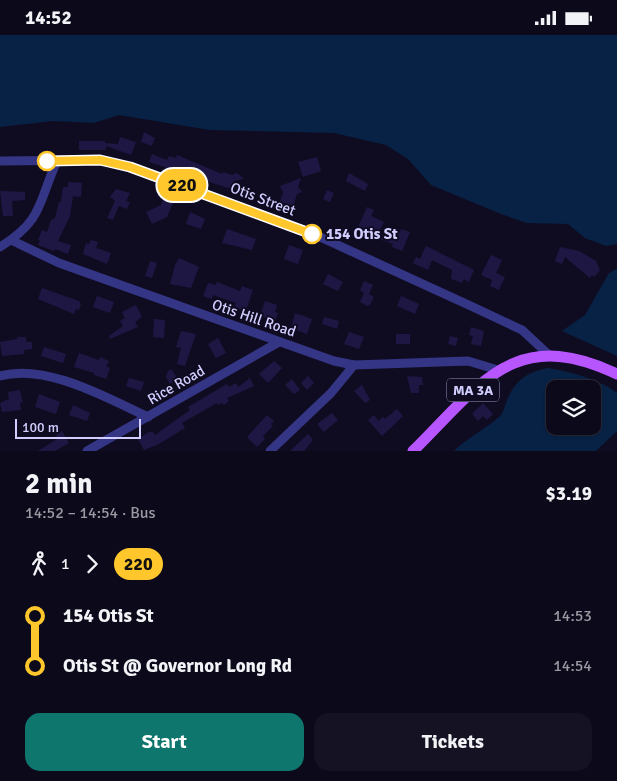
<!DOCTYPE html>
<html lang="en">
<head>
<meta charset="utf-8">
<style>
  :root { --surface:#0b091a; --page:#141223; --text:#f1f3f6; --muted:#9a9aa2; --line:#2b2a39; --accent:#0f766e }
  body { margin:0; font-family:Signika,sans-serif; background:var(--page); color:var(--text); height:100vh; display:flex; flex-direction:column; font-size:19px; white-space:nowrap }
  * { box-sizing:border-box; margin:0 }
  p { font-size:16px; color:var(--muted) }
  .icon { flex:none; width:28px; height:28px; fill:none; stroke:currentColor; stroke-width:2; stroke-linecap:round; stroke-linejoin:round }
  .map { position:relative; height:416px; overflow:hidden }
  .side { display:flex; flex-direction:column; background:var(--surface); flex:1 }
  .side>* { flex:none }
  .badge { padding:0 10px; border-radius:16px; font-size:18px; line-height:32px }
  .controls { position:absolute; left:546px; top:345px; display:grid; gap:10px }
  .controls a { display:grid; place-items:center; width:55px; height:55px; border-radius:10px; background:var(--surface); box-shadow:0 1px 4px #0004,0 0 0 1px var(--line); font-size:25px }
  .scale { position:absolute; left:15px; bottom:12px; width:126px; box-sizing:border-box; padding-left:5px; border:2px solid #d1ceff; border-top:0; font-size:14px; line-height:18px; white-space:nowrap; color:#d1ceff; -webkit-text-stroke:4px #0f0c22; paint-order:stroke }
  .map>.badge { position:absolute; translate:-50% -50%; box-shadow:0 0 0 2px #fff }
  .legs { display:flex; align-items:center; gap:8px; height:55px; padding:0 25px; font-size:16px }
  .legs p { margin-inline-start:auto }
  .headline { display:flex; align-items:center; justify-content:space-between; height:85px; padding:0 25px }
  h1 { font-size:28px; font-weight:700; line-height:38px }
  .action { display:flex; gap:10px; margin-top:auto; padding:10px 25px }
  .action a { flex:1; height:58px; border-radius:15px; background:var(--accent); color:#fff; font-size:20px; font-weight:700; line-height:58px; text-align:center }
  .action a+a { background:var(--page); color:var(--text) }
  ul { padding:0 25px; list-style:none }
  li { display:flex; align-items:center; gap:18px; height:50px; font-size:19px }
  li i { display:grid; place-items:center; width:8px; height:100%; margin:0 6px; background:currentColor }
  li i::after { content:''; width:12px; height:12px; margin:-6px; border:4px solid; border-radius:50%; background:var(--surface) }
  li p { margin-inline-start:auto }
  li:first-child i { background:linear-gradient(#0000 50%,currentColor 0) }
  li:last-child i { background:linear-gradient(currentColor 50%,#0000 0) }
  .status { display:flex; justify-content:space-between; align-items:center; height:35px; padding:0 25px; background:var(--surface); direction:ltr }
  .status svg { height:14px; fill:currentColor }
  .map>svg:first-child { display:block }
  .water { fill:#082245; fill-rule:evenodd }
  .building { fill:#1e1744 }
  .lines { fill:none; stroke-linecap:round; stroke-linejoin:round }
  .minor { stroke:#343584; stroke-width:9 }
  .major { stroke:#b755ff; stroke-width:11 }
  .line-1-casing { stroke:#fff; stroke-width:11 }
  .line-1 { stroke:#ffc72c; stroke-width:8 }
  .stop-1-dot { fill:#fff; stroke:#ffc72c; stroke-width:2.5 }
  .labels { text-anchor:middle; stroke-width:4; stroke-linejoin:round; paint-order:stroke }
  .shield { fill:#0f0c22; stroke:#9794bd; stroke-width:1 }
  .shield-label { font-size:14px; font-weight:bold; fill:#d1ceff }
  .street-label { font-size:15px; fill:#d1ceff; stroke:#0f0c22 }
  .stop-label { font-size:15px; font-weight:bold; fill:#d1ceff; stroke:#0f0c22; text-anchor:start }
</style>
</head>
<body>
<div class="status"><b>14:52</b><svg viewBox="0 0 49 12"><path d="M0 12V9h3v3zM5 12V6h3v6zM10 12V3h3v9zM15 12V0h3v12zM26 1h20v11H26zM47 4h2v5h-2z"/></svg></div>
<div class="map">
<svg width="617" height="416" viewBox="0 0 617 416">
  <rect width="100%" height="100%" fill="#0f0c22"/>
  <!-- water -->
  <g class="water">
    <path d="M0,0h617v209l-11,2 -21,-8 -17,-14 -41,-1 -26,-9 -70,-29 -23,-26 -22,-14 -52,-12 -124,-3 -91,-15 -25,8 -41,-2 -53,6z"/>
    <path d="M617,234v87l-55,-25 23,-16 24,-42z"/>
    <path d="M549,333c22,4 50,11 68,25v38l-21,20h-142c14,-14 32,-22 46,-35 4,-4 5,-12 8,-18 8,-19 22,-27 41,-30zM555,354h37v37h-37z"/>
  </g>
  <!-- building -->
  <g class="building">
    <path d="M144,97l11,6 -3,8 -11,-4z"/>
    <path d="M120,102l16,5 -5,13 -25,-9v4h-27v-9h26v2l13,1z"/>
    <path d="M152,119l15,6 2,-4 7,2 1,-3 45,19 1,-2 9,3 5,-2 7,6 -10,2 -3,8 -82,-27z"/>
    <path d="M317,122l4,14 -18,6 -5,-15z"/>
    <path d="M349,138l19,11 -3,7 -19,-10z"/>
    <path d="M301,143l-3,9 4,5 -5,2 -5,16 -13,-5 4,-13 -3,-6z"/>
    <path d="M68,147l14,1 -1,14 -8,-1 -3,20 -12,25 13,4 -3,9 -13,-5 -1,2 -16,-6 2,-4 -2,-1 4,-10 5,2 4,-12 4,-2 4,-16h2l2,-15h5z"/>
    <path d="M116,154l14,4 -4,8 4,1 -3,7 -8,-3 -6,14 -6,-2 8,-17 -5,-4z"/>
    <path d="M327,155l7,3 -4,9 -7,-3z"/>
    <path d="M0,156l25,1v8l-13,1 1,15h-10z"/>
    <path d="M165,158h6l4,5 -8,19 -15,7 -6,-12 15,-7z"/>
    <path d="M367,172l7,3 -3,6 13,6 -7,14 17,-3 1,-3 5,2 1,-3 9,3 -8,19 -10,-4 1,-3 -17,-6 -1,2 -19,-8z"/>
    <path d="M190,177l15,7 -4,10 -15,-5z"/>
    <path d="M227,194l29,10 -4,11 -30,-7z"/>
    <path d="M91,205l7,2 -2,6 15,5 -4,11 -24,-10 3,-11 3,1z"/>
    <path d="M289,210l14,5 -5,14 -14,-5z"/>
    <path d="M426,211l48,24 -5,12 -5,-3 -2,4 -11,-4 1,-9 -20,-10 -4,10 -15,-7 3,-6 4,2z"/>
    <path d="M560,212l19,4 17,10 4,9 -6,7 -2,-2 -2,3 -25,-21 -3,7 -7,-3z"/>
    <path d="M491,220l11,5 -6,13 9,4 -6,13 -9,-4 2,-6 -11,-5z"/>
    <path d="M179,223l20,9 -8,21 -21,-4 5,-19z"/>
    <path d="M150,226l7,2 -5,15 -7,-2z"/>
    <path d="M328,239l15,8 -5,9 -15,-7z"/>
    <path d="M364,246l9,4 -4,9 5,3 -4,8 -3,1 -7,-4 4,-9 -4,-3z"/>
    <path d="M217,247l23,9 2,-5 11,4 -7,20 -12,-2 2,-5 -23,-8 -1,4 -9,-3 5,-13 8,2z"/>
    <path d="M42,253l37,13 2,3 -2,6 -3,-1 -2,5 -36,-15z"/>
    <path d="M97,261l17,6 -4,11 -17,-6z"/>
    <path d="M401,261l18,8 -4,10 -18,-8z"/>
    <path d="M265,266l12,4 -2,7 3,1 -3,8 -15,-5z"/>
    <path d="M136,270l6,12 -7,5 3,5 -28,12 -1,-3 14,-10 -3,-5 5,-3 -3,-6z"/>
    <path d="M295,278l17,6 -5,15 -16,-6z"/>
    <path d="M324,282l15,4 -2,8 -15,-5z"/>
    <path d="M154,284l11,1 -1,18 -11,-1z"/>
    <path d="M471,292l13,4 -3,15 -10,-2 2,-8 -4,-1z"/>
    <path d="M181,296l15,3 -11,32 -8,-2 4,-16 -5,-1z"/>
    <path d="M349,297l15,5 -5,12 -15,-5z"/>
    <rect x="396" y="299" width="14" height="10"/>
    <path d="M450,301l8,2 -2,8 -8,-2z"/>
    <path d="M17,302h9v5h6v7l-8,1v4l-22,2 -2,-14 17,-3z"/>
    <path d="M218,303l8,15 -10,5 -8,-14z"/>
    <path d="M44,312l22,7 -3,9 -22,-7z"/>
    <path d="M79,318l20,7 1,-3 9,4 -3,5 4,2 -4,11 -12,-4v-2l-20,-6z"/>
    <path d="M274,326l8,7 -14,15 -9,-9z"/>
    <path d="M171,334l7,10 -8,5 -4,-7 2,-6z"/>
    <path d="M308,341l6,7 -7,7 -6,-7z"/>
    <path d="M407,341l15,1 1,8h-4v8h-8z"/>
    <path d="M129,343l15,4 -3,9 -15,-5z"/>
    <path d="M250,343l4,8 -27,12 2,3 -5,4 -2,-2 -4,2 -1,-2 -35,20 3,5 -26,16 -15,6 -6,-11 11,-7h4l2,3 35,-25 -2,-3 39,-23 2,3 7,-4 2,4z"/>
    <path d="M292,344l8,11 -6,4 -9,-9z"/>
    <path d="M362,350l8,15 -5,3 -11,-12z"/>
    <path d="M20,355l3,13 -3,-1 1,8 -19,2 -2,-9 9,-4 -1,-7z"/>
    <path d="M39,359l21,8 -4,12 -21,-7z"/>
    <path d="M483,368l10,11 -6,6 -4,-4 -5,5 -6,-7z"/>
    <path d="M73,370l17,8 -3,8 -18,-6z"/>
    <path d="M397,374l6,7 -21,20 -14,-16 6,-5 4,6 5,-4 2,2z"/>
    <path d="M332,378l6,7 -14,12 -7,-8z"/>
    <path d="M267,380l7,6 -3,3 2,2 -10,10 2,3 -8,8 -10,-10z"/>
    <path d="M62,396l7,12 -14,8h-17l19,-12 -2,-3z"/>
    <path d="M308,399l5,6 -9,11h-14z"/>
  </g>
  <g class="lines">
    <!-- minor -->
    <g class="minor">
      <path d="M0,126l100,-1 52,14 166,62 155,71 49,23 27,25"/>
      <path d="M11,205l48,23 275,98 20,4 114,-4 30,9"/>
      <path d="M0,212c44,-27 38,-45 57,-86"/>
      <path d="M0,341c46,-13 107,22 148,41"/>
      <path d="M87,416l192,-109"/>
      <path d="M270,416l61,-58 23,-28"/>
    </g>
    <!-- major -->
    <path class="major" d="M413,416c67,-66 101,-126 204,-77"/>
  </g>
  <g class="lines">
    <!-- line-1 casing -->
    <g class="line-1-casing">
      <path id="line-1" d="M47,126l53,-1 30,7 182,67"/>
    </g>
    <!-- line-1 -->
    <use href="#line-1" class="line-1"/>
  </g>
  <!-- markers -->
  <g class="stop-1-dot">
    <circle cx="47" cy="126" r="9"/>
    <circle cx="312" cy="199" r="9"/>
  </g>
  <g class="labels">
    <!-- shield labels -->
    <rect class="shield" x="447" y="343.5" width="52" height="23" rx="4"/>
    <g class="shield-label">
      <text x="473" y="360">MA 3A</text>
    </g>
    <!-- street labels -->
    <g class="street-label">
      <text transform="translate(263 164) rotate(21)" y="5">Otis Street</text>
      <text transform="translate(254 283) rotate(19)" y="5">Otis Hill Road</text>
      <text transform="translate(176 350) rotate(-30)" y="5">Rice Road</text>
    </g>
    <!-- stop labels -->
    <g class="stop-label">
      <text x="326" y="204">154 Otis St</text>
    </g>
  </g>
</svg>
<div class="controls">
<a><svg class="icon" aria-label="layers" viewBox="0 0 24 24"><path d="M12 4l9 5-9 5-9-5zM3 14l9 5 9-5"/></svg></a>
</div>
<div class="scale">100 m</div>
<b class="badge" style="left:182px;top:150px;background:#ffc72c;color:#111">220</b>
</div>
<section class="side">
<div class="headline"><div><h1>2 min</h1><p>14:52 – 14:54 · Bus</p></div><b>$3.19</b></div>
<div class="legs"><svg class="icon" aria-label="walk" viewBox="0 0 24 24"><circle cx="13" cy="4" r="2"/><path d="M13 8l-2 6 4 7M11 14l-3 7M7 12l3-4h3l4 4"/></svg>1<svg class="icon" aria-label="forward" viewBox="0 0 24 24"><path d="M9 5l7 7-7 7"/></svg><b class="badge" style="background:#ffc72c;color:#111">220</b></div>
<ul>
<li><i style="color:#ffc72c"></i><b>154 Otis St</b><p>14:53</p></li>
<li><i style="color:#ffc72c"></i><b>Otis St @ Governor Long Rd</b><p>14:54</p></li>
</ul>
<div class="action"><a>Start</a><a>Tickets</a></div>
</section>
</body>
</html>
